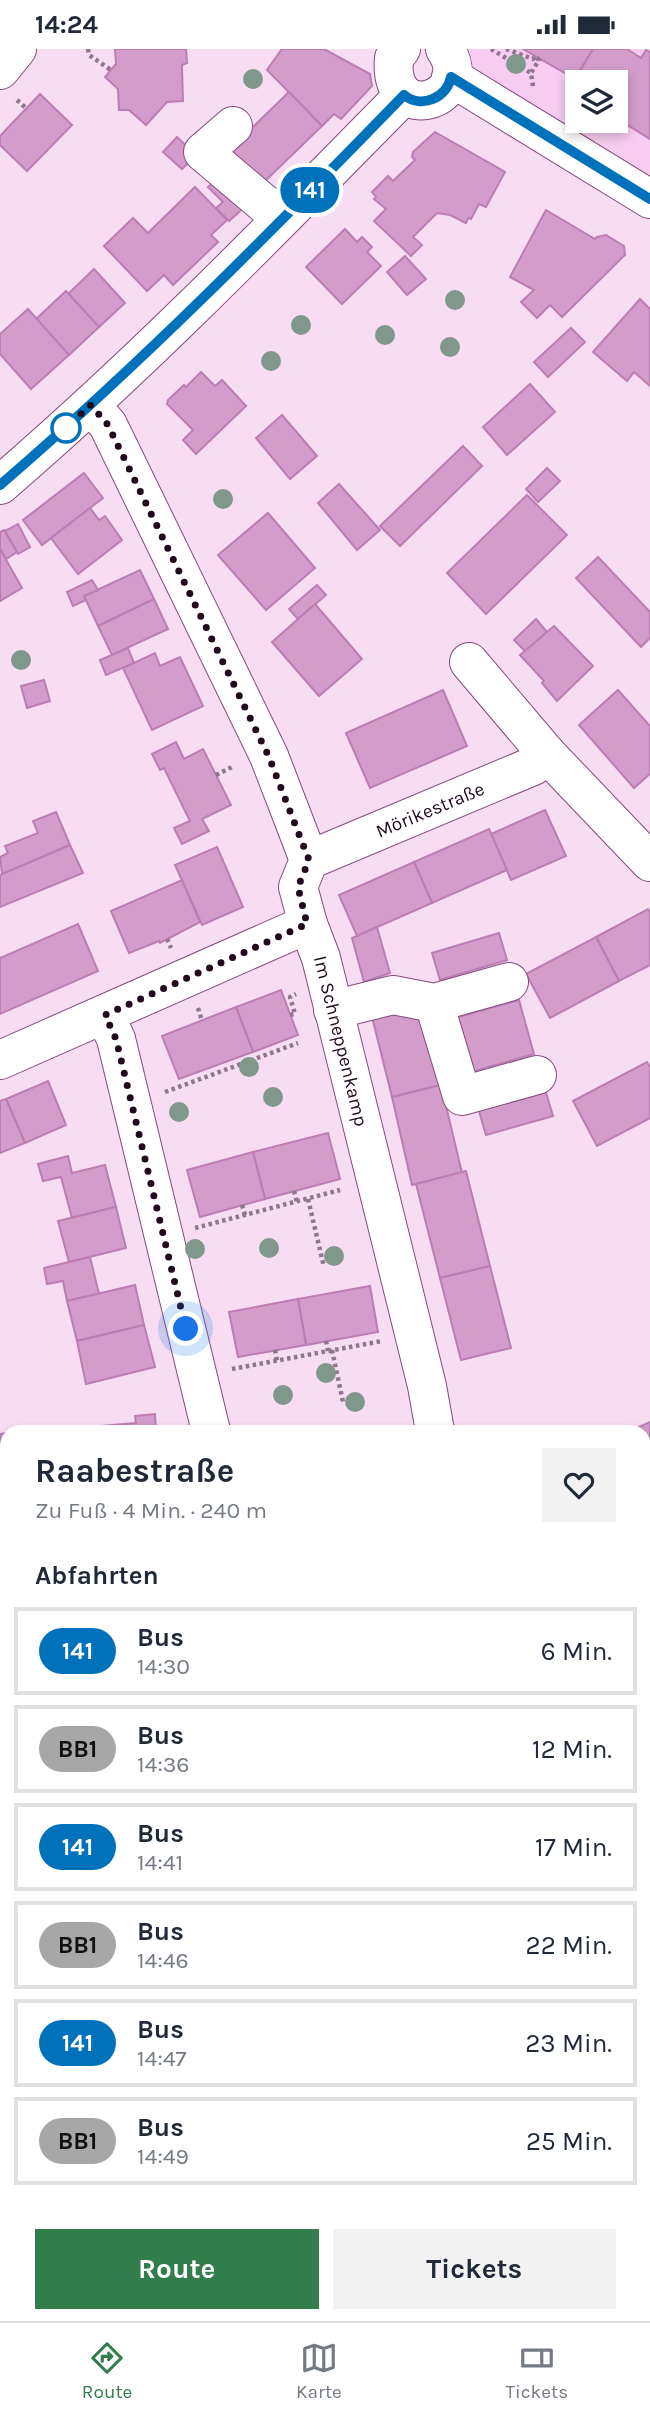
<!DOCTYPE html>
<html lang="de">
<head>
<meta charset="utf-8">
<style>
  :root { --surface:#fff; --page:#f2f2f3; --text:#1f2937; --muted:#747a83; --line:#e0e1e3; --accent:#317d4b }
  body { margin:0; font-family:Karla,sans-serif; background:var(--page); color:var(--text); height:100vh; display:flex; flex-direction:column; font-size:26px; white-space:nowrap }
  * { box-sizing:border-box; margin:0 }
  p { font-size:23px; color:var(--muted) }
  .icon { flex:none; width:38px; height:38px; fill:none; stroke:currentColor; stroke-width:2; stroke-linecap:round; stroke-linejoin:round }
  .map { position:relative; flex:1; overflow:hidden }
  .details { position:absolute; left:0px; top:1376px; width:651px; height:898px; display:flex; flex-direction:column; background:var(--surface); border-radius:21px 21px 0 0; box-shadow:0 4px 10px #0003 }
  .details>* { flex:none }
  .badge { padding:0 14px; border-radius:23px; font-size:24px; line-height:46px }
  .buttons { position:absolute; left:565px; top:21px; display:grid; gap:14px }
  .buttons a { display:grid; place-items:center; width:63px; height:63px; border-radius:0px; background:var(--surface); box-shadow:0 4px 10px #0003; font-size:35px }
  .you { position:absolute; width:35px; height:35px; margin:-18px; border:5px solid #fff; border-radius:50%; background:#1a73e8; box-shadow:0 0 0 10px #1a73e833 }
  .map>.badge { position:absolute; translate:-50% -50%; box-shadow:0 0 0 4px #fff }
  h2 { padding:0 35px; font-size:26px; line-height:63px }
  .round { display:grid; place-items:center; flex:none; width:74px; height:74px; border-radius:0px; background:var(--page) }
  .headline { display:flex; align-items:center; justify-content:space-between; height:119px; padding:0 35px }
  h1 { font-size:33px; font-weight:700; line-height:52px }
  .primary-button { display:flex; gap:14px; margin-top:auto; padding:14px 35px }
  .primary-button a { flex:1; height:80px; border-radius:0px; background:var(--accent); color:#fff; font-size:28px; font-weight:700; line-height:80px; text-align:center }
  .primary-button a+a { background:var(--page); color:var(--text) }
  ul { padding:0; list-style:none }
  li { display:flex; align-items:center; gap:21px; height:88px; margin:0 14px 10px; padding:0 21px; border:4px solid var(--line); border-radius:0px }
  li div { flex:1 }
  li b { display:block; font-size:26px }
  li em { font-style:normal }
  li .badge { min-width:77px; font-weight:700; text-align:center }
  .status { display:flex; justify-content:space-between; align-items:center; height:49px; padding:0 35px; background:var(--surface); direction:ltr }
  .status svg { height:19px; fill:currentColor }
  .tab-bar { display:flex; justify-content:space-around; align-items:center; height:98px; border-top:2px solid var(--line); background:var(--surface); font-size:19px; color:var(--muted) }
  .tab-bar a { display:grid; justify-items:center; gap:4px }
  .tab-bar .current { color:var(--accent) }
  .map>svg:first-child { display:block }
  .built { fill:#f8cbf0; fill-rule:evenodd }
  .green { fill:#b2d7bb }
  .building { fill:#d39cca; stroke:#bd7db3; stroke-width:2 }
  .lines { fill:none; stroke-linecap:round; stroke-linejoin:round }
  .minor-casing { stroke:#854a7d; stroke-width:40 }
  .path { stroke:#90768c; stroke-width:4.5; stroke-dasharray:3.5 3.5; stroke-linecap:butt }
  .minor { stroke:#fff; stroke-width:38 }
  .tree { fill:#80978b }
  .line-casing { stroke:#fff; stroke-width:16 }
  .line { stroke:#0072bc; stroke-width:10 }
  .walk { stroke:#21091e; stroke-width:7; stroke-dasharray:0 12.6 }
  .stop-dot { fill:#fff; stroke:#0072bc; stroke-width:3.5 }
  .labels { text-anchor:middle; stroke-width:7; stroke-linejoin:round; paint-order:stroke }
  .street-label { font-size:19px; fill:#21091e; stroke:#fceef9 }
</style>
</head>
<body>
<div class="status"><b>14:24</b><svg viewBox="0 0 49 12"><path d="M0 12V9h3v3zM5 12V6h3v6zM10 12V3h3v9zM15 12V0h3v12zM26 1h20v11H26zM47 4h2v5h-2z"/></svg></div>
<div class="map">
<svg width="650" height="2272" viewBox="0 0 650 2272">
  <rect width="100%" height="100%" fill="#f7dcf2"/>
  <!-- built -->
  <path class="built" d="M454,0h196v134l-187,-123zM578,33h38v39h-38z"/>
  <!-- green -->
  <path class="green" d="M7,1976v290h637v-287h6v293h-650v-292z"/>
  <!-- building -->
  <g class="building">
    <path d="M115,0h71l1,14 -5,2 1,36 -16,1 -21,23 -17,-15h-10l-1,-21 -13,-12 11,-13z"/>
    <path d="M282,0h42l46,25 2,12 -31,33 -7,-5 -12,12 -55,-56z"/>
    <path d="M523,0h70l-18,30z"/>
    <path d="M593,0h34l14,9 5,-8 4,2v87l-34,-21v-36h-38v13l-9,-6z"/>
    <path d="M289,43l33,34 -62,60 -37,-30z"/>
    <path d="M40,45l32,31 -45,46 -27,-26v-9z"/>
    <path d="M435,83l70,40 -19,35 -7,-3 -8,15 -3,-1 -2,5 -16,-8 -13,-2 -24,24 9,8 -11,11 -37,-35 12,-12 -12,-10 2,-2 -4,-5 16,-16 5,5 22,-21 -3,-3 1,-5z"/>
    <path d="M177,88l19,18 -14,14 -19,-17z"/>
    <path d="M219,129l30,25 -20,18 -13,-13 7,-6 -15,-15z"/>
    <path d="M195,138l32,33 -16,15 7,7 -45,43 -9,-10 -17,16 -43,-45 29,-28 15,15z"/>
    <path d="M546,161l49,29 2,-2 9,-2 18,11 1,9 -63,62 -12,-12 -13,13 -16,-16 13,-12 -24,-13z"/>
    <path d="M345,180l12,13 5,-5 10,10 -5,5 14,14 -39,38 -36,-37z"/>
    <path d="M405,207l21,23 -19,16 -20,-23z"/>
    <path d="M94,220l31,34 -26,24 -31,-33z"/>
    <path d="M66,242l33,36 -30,28 -33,-36z"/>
    <path d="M640,250l10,10v77l-16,-14 -7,9 -34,-29z"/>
    <path d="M28,260l41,46 -38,34 -31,-35v-20z"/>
    <path d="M571,279l14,14 -37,35 -14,-15z"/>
    <path d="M201,323l14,14 7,-6 24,26 -50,48 -13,-14 10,-10 -26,-26 1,-4 16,-15 2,2z"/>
    <path d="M530,335l25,28 -48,43 -24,-28z"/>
    <path d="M282,366l35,41 -27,23 -34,-41z"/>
    <path d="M463,397l19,20 -82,80 -20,-20z"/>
    <path d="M547,419l13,13 -22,21 -12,-13z"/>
    <path d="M84,424l19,25 -61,47 -19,-25z"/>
    <path d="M339,435l41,46 -23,20 -39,-47z"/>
    <path d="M527,446l40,40 -81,79 -39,-41z"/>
    <path d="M90,459l9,12 6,-4 17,24 -44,34 -27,-36z"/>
    <path d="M268,464l47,55 -49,42 -48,-55z"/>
    <path d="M18,475l12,23 -12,7 -13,-23z"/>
    <path d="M4,481l13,22 -11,7 -6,-10v-17z"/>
    <path d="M0,500l22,39 -22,13z"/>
    <path d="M598,508l52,55v26l-9,9 -65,-69z"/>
    <path d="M140,521l14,29 -56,27 -14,-30z"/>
    <path d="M92,531l6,10 -14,6 2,4 -13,6 -6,-14z"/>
    <path d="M317,536l9,10 -28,24 -9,-10z"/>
    <path d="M154,550l14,30 -56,26 -14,-29z"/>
    <path d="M315,555l47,55 -43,37 -47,-54z"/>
    <path d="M536,570l11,13 -21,20 -12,-12z"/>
    <path d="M554,577l39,40 -36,35 -15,-18 2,-2 -24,-26z"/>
    <path d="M128,599l6,15 -28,12 -6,-15z"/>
    <path d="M155,604l5,13 20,-9 23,49 -51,24 -29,-62z"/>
    <path d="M44,631l6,21 -23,7 -6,-22z"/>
    <path d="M443,641l24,56 -97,42 -24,-55z"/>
    <path d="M618,641l32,36v48l-16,14 -55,-63z"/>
    <path d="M176,693l8,17 19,-10 28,56 -29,14 7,12 -27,13 -8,-16 16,-7 -26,-53 -4,2 -8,-16z"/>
    <path d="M545,761l21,46 -55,24 -20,-46z"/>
    <path d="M56,763l14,33 -68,29 -2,-17 8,-4 -3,-7 33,-13 -5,-12z"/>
    <path d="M489,780l18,41 -75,33 -18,-41z"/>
    <path d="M70,796l13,28 -83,34v-32z"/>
    <path d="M217,798l26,60 -41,18 -27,-60z"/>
    <path d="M414,813l18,41 -75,33 -18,-41z"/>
    <path d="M182,831l18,42 -40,21 -1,-2 -30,12 -18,-42z"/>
    <path d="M648,860l2,4v52l-31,16 -23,-44z"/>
    <path d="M78,875l20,47 -98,43v-56z"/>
    <path d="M377,878l13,46 -26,9 -12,-44z"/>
    <path d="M499,884l8,27 -67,20 -8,-27z"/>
    <path d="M596,888l23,44 -69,37 -24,-44z"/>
    <path d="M281,941l17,45 -45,17 -17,-45z"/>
    <path d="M519,951l15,54 -66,19 -16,-54z"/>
    <path d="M401,957l3,11 19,-4 18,72 -49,12 -21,-84z"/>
    <path d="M236,958l17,45 -74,27 -17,-43z"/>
    <path d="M647,1013l3,5v51l-53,28 -24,-45z"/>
    <path d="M48,1032l18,44 -41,18 -19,-44z"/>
    <path d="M441,1036l21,88 -50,12 -20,-88z"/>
    <path d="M545,1040l8,27 -67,19 -8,-27z"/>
    <path d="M6,1050l19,44 -25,10v-52z"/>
    <path d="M328,1084l12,46 -75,20 -12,-47z"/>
    <path d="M253,1103l12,47 -65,18 -13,-47z"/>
    <path d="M68,1107l4,17 33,-8 11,42 -44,11 -11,-41 -18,4 -5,-17z"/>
    <path d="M466,1122l24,95 -50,12 -24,-94z"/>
    <path d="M116,1158l10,41 -57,14 -11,-41z"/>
    <path d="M90,1208l9,37 -32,7 -4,-20 -16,3 -3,-16z"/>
    <path d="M490,1217l21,82 -50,12 -21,-82z"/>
    <path d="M135,1236l9,40 -67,16 -10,-40z"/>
    <path d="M370,1237l8,46 -72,13 -8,-46z"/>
    <path d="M298,1250l8,46 -68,12 -9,-45z"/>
    <path d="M144,1276l11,42 -69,17 -9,-43z"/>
    <path d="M155,1365l1,17h-65l-1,-4 46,-4 -1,-7z"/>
    <path d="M650,1373v60l-6,3v-54h-14z"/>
    <path d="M90,1378l1,4h-57z"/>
    <path d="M7,1384v49h-7v-48z"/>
    <rect x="0" y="1499" width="7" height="74"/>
    <path d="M650,1536v50l-6,2v-49z"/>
    <path d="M0,1633h7v76l-6,-1z"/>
    <path d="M644,1823l6,1v48l-6,-1z"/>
  </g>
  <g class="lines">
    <!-- minor casing -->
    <g class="minor-casing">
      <g id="minor">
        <path d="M401,0l-7,9c-7,72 85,41 51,-9"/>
        <path d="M0,21l17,-21"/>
        <path d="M451,28l199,122"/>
        <path d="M233,77l-30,26 78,66"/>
        <path id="s1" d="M91,356l17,20 161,331 40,104 -11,27 10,37 13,34 106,428 8,45"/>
        <path d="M0,436c142,-122 273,-257 404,-390"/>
        <path d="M469,613l77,91"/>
        <path id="s2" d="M309,811l224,-94 13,-13 104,109"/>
        <path d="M434,954l28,93 75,-21"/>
        <path d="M333,961l60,-15 41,8 75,-21"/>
        <path d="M105,966l11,24 95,392"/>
        <path d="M0,1011l308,-136"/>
        <path d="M0,1464h7"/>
        <path d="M644,1490l6,-3"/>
        <path d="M0,1757l7,2"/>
        <path d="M644,1760l6,3"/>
        <path d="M0,1872l7,-5"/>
      </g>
    </g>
    <!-- path -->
    <g class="path">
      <path d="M88,0l1,6 22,15"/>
      <path d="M491,0l40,24"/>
      <path d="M506,0l27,10 2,-3 4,4 -8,13 2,13"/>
      <path d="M17,51l9,8"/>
      <path d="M216,726l18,-9"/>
      <path d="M167,890l4,9"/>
      <path d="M198,959l4,13"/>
      <path d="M290,966l5,-1 -5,-17 6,-3"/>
      <path d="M165,1043l133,-49"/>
      <path d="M294,1142l3,11"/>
      <path d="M308,1150l16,68"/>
      <path d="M242,1156l3,10"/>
      <path d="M195,1179l145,-38"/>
      <path d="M326,1292l2,10"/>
      <path d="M275,1301l2,11"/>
      <path d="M332,1301l11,52"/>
      <path d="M232,1320l150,-28"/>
      <path d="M0,1998l7,-5"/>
      <path d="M0,2002h7"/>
      <path d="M644,2002h6"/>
      <path d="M0,2033h7"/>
      <path d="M0,2063h7"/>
      <path d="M644,2076h6"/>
      <path d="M644,2101l6,1"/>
      <path d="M0,2102h7"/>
      <path d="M0,2145h7"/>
      <path d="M644,2149l6,1"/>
      <path d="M0,2181l7,-1"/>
      <path d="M0,2222h7"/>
      <path d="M647,2240l3,-47"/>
      <path d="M355,2266l79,6"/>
      <path d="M177,2272l60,-6"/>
    </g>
    <!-- minor -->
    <use href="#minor" class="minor"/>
  </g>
  <!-- trees -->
  <g class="tree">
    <circle cx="516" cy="15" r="10"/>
    <circle cx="253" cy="30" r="10"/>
    <circle cx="455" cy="251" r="10"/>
    <circle cx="301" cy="276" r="10"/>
    <circle cx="385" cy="286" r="10"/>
    <circle cx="450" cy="298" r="10"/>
    <circle cx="271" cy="312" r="10"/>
    <circle cx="223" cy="450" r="10"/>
    <circle cx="21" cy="611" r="10"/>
    <circle cx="249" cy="1018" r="10"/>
    <circle cx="273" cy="1048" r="10"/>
    <circle cx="179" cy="1063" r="10"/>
    <circle cx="269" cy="1199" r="10"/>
    <circle cx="195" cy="1200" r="10"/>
    <circle cx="334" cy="1207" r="10"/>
    <circle cx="326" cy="1324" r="10"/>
    <circle cx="283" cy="1346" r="10"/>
    <circle cx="355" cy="1353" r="10"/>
  </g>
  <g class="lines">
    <!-- line casing -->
    <g class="line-casing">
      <path id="line" d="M0,436c142,-122 274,-256 404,-390 17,14 43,3 47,-18l199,122"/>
    </g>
    <!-- line -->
    <use href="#line" class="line"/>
    <!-- walk -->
    <path class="walk" d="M66,379l-2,1 27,-24 17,20 161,332 40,103 -11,27 9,37 -202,91 11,24 70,290"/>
  </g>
  <!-- markers -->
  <circle class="stop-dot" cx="66" cy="379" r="14"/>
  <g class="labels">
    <!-- street labels -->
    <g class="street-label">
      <text dy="7" stroke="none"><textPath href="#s2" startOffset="131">Mörikestraße</textPath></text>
      <text dy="7" stroke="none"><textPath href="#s1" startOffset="695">Im Schneppenkamp</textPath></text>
    </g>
  </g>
</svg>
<div class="buttons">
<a><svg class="icon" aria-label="layers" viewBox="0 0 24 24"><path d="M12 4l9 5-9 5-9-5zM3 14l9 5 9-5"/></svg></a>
</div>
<div class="you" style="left:186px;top:1280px"></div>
<b class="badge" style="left:310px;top:141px;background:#0072bc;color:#fff">141</b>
<section class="details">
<div class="headline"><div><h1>Raabestraße</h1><p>Zu Fuß · 4 Min. · 240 m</p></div><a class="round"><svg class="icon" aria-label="heart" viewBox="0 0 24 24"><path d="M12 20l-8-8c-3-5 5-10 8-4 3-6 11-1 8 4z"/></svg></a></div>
<h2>Abfahrten</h2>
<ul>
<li><span class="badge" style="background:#0072bc;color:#fff">141</span><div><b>Bus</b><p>14:30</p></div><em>6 Min.</em></li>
<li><span class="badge" style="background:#a7a7a8;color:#111">BB1</span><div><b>Bus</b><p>14:36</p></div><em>12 Min.</em></li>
<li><span class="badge" style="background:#0072bc;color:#fff">141</span><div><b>Bus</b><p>14:41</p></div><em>17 Min.</em></li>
<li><span class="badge" style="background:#a7a7a8;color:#111">BB1</span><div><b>Bus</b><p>14:46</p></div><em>22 Min.</em></li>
<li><span class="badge" style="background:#0072bc;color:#fff">141</span><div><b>Bus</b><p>14:47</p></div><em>23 Min.</em></li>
<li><span class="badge" style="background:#a7a7a8;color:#111">BB1</span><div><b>Bus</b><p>14:49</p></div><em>25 Min.</em></li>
</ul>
<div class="primary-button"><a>Route</a><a>Tickets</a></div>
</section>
</div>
<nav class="tab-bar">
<a class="current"><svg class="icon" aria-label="directions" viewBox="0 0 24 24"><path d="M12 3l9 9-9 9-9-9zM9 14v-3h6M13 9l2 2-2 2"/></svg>Route</a>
<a><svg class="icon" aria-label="map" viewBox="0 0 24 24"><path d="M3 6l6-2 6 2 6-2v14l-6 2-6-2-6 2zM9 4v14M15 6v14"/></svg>Karte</a>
<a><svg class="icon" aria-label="tickets" viewBox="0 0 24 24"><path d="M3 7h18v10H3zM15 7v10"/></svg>Tickets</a>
</nav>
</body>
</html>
